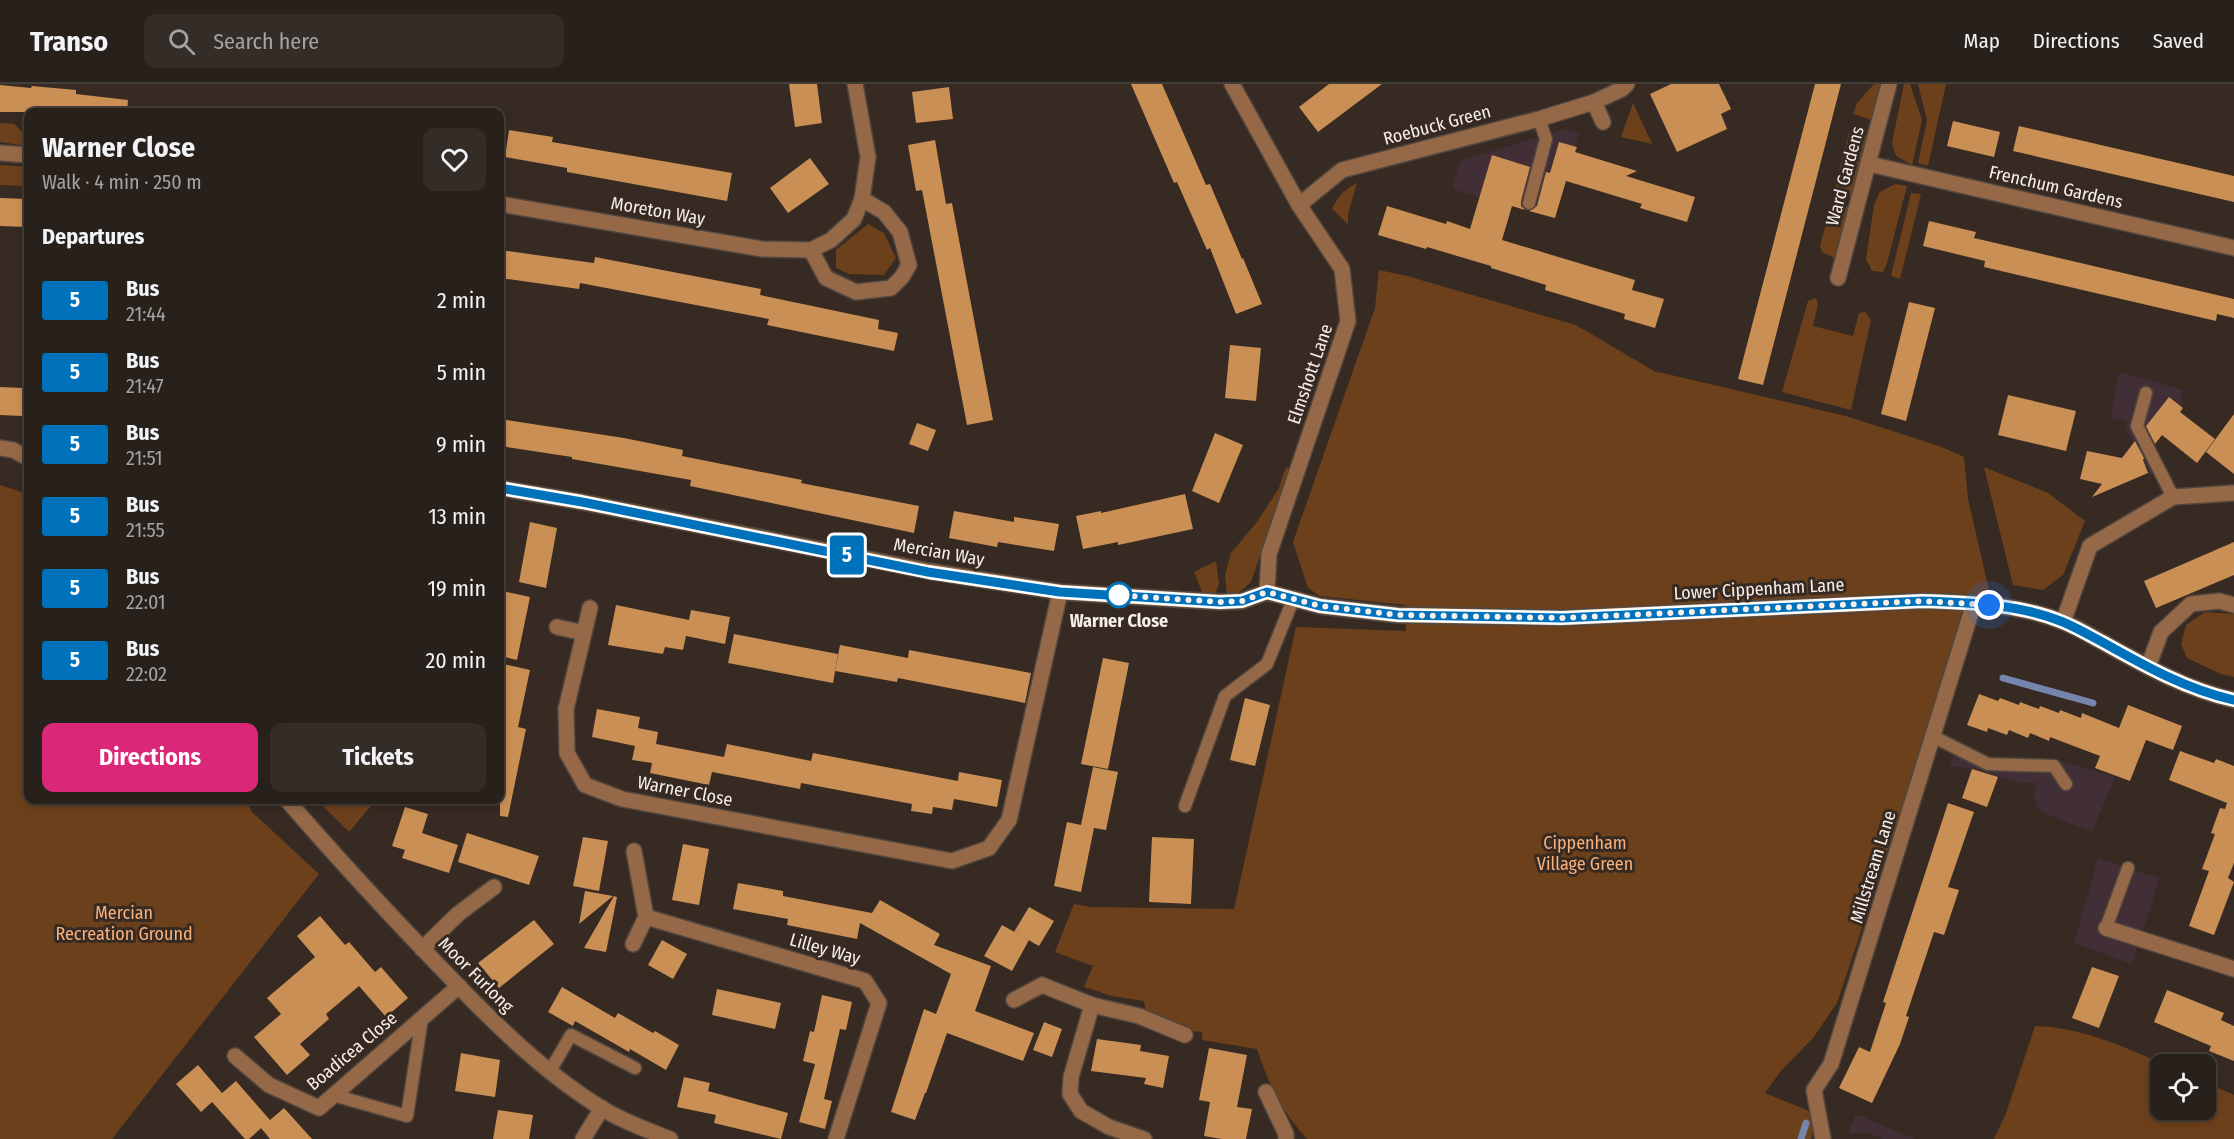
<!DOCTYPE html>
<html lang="en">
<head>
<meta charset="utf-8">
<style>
  :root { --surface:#28201a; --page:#342d27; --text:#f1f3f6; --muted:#a5a3a2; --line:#443e39; --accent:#db2777 }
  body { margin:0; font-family:"Fira Sans Condensed",sans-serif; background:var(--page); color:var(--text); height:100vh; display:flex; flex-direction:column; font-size:22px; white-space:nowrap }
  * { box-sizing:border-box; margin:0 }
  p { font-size:20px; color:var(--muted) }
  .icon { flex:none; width:33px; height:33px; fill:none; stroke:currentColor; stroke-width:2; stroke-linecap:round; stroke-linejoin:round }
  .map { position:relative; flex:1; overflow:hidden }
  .sheet { position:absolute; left:24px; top:24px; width:480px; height:696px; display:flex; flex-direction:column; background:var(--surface); border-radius:12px; box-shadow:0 3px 9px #0003,0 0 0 2px var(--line) }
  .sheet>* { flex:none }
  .badge { padding:0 12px; border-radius:4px; font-size:21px; line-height:39px }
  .buttons { position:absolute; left:2150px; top:970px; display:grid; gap:12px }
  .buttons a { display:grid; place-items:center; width:66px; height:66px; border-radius:12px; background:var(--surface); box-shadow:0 3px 9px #0003,0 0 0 2px var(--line); font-size:30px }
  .you { position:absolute; width:30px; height:30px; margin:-15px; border:4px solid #fff; border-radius:50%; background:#1a73e8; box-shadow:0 0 0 9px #1a73e833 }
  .map>.badge { position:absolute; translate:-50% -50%; box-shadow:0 0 0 3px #fff }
  h2 { padding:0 18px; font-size:22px; line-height:54px }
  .round { display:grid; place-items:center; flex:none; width:63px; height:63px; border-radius:12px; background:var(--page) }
  .headline { display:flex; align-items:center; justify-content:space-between; height:102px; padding:0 18px }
  h1 { font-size:28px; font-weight:700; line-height:45px }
  .primary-button { display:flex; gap:12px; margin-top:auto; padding:12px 18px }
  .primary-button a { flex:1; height:69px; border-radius:12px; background:var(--accent); color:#fff; font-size:24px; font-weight:700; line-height:69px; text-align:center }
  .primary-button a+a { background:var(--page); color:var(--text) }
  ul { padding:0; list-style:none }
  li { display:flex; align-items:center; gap:18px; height:72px; padding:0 18px }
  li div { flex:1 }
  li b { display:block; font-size:22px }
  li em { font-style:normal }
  li .badge { min-width:66px; font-weight:700; text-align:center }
  header { display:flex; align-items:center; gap:36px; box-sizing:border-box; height:84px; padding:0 30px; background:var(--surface); border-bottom:2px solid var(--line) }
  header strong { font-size:28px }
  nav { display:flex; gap:33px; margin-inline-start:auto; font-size:21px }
  .search { width:420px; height:54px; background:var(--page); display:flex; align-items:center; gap:15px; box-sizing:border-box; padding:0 21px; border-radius:12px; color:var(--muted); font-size:22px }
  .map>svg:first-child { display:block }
  .industrial { fill:#412e36 }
  .green { fill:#6d401c }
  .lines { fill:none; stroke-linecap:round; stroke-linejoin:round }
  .stream { stroke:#7585ae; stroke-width:7 }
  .building { fill:#ca8f54 }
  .lane-casing { stroke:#51463e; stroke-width:15 }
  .street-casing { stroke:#51463e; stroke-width:18 }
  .lane { stroke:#956847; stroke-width:12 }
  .street { stroke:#956847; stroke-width:15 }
  .line-casing { stroke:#fff; stroke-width:14 }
  .line { stroke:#0072bc; stroke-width:9 }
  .walk { stroke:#f8efea; stroke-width:6; stroke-dasharray:0 10.8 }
  .stop-dot { fill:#fff; stroke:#0072bc; stroke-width:3 }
  .labels { text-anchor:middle; stroke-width:6; stroke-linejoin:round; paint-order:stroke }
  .street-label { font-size:18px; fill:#f8efea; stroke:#362a22 }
  .stop-label { font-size:18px; font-weight:bold; fill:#f8efea; stroke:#362a22 }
  .park-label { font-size:18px; fill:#f8b07c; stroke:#362a22 }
</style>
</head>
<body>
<header>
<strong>Transo</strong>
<div class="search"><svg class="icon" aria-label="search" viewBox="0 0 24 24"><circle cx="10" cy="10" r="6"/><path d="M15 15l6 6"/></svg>Search here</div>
<nav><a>Map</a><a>Directions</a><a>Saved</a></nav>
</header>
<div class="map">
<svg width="2234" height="1055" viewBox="0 0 2234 1055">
  <rect width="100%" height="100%" fill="#362a22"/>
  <!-- industrial -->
  <g class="industrial">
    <path d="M1563,45l16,4 -26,85 -101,-29 8,-28z"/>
    <path d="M2119,288l64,18 -3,20 -30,36 12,20 -13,9 -23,-47 1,-7 -17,-2z"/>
    <path d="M1958,657l11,8 33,13 22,2 37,-3 54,16 -23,55 -53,-21 -6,-16 4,-12 -21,-1 -40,-13 -26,-3z"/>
    <path d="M2098,774l62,20 -28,86 -58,-21z"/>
    <path d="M1855,1032h6l54,23h-33l-13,-6h-21z"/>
  </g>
  <!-- green -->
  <g class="green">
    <path d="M1874,0h10l-9,37 -22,-7 4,-11z"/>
    <path d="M1904,0h6l12,36 -10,45 -16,-9 -4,-13z"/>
    <path d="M1918,0h28l-18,82 -10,-3 9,-43z"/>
    <path d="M1633,19l19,41 -31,-7z"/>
    <path d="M0,39l14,1 14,13v9l-28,-4z"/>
    <path d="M1849,49l23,3 -19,60 -19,-3z"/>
    <path d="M0,81l28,2v15l-5,4 -23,-1z"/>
    <path d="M1357,99l-9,31v10l-16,-15c6,-13 12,-19 25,-26z"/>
    <path d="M1895,100l12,2 -20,77 -4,9 -11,-1 -6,-12 8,-54 6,-13z"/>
    <path d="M1911,109l10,1 -21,85 -9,-3z"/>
    <path d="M1832,118l19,5 -8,45 -9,6 -12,-6 -2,-6z"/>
    <path d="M868,140l16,9 12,25 -12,17 -35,-1 -13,-6v-18z"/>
    <path d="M1379,186l28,6 169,49 78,46 192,45 96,31 22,10 4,42 21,91 -27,52 -26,63 -99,298 -24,35 -33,34 -15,21 44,18 6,15 -4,13h-504c-26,-29 -38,-54 -50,-90l-55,-9v-8l-40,-4 -15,-8 -3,-19 -32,-5 -28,-9 9,-21 -38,-14 19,-48 17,3 143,2 62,-282 110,4 -1,-26 -85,-9 -12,-8 -15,-46 82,-234z"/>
    <path d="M1816,214l2,6 -5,22 40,10 6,-23 6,-1 6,8 -20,90 -69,-18 26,-91z"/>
    <path d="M1286,383l4,2 -39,113 -15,13h-9l-2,-20 6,-22 26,-31 22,-34z"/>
    <path d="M1984,383l64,26 37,28 -22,54 -20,15 -30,-5z"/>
    <path d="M0,401l28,9v306h218l6,12 67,62 -207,265h-112z"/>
    <path d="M1216,477l3,23 -4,10 -13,-2 -8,-20z"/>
    <path d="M2205,528l29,2v63l-13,-3 -34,-16 -6,-14 5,-19z"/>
    <path d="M317,716h59l-27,32z"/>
    <path d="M2035,942c45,1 90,21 131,39h-6v45h45v-28l29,13v44h-240l11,-23z"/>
  </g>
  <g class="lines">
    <!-- stream -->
    <g class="stream">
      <path d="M2003,594l90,25"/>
      <path d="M1801,1055l5,-16"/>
    </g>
  </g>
  <!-- building -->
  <g class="building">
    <path d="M789,0h28l5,39 -27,4z"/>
    <path d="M1131,0h31l44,101 4,-1 32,75 1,-1 19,46 -26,10 -26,-66 -3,2 -30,-68 -3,1z"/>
    <path d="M1329,0h53l-64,48 -19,-25z"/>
    <path d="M1671,0h48l12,25 -10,5 6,15 -50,23 -27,-58z"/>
    <path d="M1815,0h26l-78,301 -25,-6z"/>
    <path d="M0,1l31,3 1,-2 44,4v4l52,6 -1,12h-127z"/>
    <path d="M949,3l4,32 -37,4 -4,-31z"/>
    <path d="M1953,37l47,11 -6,25 -47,-11z"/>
    <path d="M2019,42l215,50v26l-221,-51z"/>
    <path d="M509,46l44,7 -1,5 180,31 -5,28 -160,-29v-4l-62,-11z"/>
    <path d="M935,56l11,64 6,-1 41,217 -26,5 -45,-235 -6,1 -8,-46z"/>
    <path d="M1559,58l18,5 -2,5 62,19 -11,5 69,21 -8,25 -47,-14 2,-4 -76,-23 -11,37 -26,-7 8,-5 9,-34 4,1z"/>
    <path d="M1492,71l38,12 -9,34v5l4,4 -13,-4 -10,34 133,40 -3,10 32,9 -9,29 -31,-9 1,-5 -80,-24 1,-5 -55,-17v-2l-64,-19 -1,2 -48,-14 9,-29 59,18 1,-3 23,8z"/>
    <path d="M810,74l19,26 -41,29 -18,-25z"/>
    <path d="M0,114l28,1v28l-28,-1z"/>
    <path d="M1929,137l47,11 -2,6 260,61v19l-17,-4 -1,7 -232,-54 1,-6 -62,-15z"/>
    <path d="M500,166l94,13 1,-6 166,32 -1,6 119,25 -1,9 20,4 -4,18 -127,-26 2,-6 -189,-36 -1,6 -79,-11z"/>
    <path d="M1909,218l26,6 -29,113 -25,-7z"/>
    <path d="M1230,261l31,3 -5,53 -31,-3z"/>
    <path d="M0,303l23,1 -1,28 -22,-1z"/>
    <path d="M2008,311l68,16 -10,40 -68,-16z"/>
    <path d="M2169,313l14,11 -3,4 35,27 -18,24 -35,-28 -7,9 -9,-18z"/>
    <path d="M2234,330v60l-28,-22z"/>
    <path d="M500,335l124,19 59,12 -1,6 120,24 -1,3 118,23 -5,27 -224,-47 1,-6 -119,-21v-2l-72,-11z"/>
    <path d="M917,339l19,7 -8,21 -19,-7z"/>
    <path d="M1215,349l28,12 -24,58 -27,-12z"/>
    <path d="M2135,357l9,17 -1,2 5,13 -56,24 10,-13 -22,-5 7,-28 35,7z"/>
    <path d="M1185,410l8,35 -75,16v-3l-35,7 -7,-33 25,-5v2z"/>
    <path d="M954,427l60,11v-5l45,7 -5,27 -56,-9 -1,5 -48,-9z"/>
    <path d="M530,438l27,6 -11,60 -27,-6z"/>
    <path d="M2234,458v33l-78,33 -12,-27z"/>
    <path d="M502,507l28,6 -13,63 -17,-4v-53z"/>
    <path d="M616,521l73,15 -3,14 5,-24 39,7 -5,27 -39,-8 -3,14 -18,-3 -2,7 -55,-9z"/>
    <path d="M734,550l104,20 -5,29 -105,-20z"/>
    <path d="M840,561l68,13 1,-8 122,23 -6,30 -127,-25 -1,4 -62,-11z"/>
    <path d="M1103,574l26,5 -21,106 -27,-5z"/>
    <path d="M503,580l27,6 -12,57 8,2 -18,88 -8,-1v-135z"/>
    <path d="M1979,610l19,7 2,-3 19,7 1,-3 19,7 1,-3 19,7 1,-3 21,8 1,-5 37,15 9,-23 54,21 -9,24 -27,-10 -16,41 -35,-13 5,-12 -50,-19 -1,4 -19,-8 -2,5 -19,-8 -2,5 -19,-7 -1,4 -20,-7z"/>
    <path d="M1245,614l25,7 -15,61 -25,-6z"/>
    <path d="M597,625l43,8 -2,11 20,4 -2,12 68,13 3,-13 84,17 2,-8 145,28 1,-9 43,8 -5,27 -43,-8 -2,11 -19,-3 -1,7 -21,-3 1,-7 -111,-21 -1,6 -88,-17 -3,13 -59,-12 2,-10 -20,-3 3,-14 -43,-9z"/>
    <path d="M2180,667l34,12 2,-4 18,7v97l-6,15 6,4 -20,53 -25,-9 20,-55 -7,-2 13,-35 -4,-1 9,-25 5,1 2,-6 -58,-23z"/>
    <path d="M1093,683l25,5 -12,58 -12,-2 -13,64 -27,-6 13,-64 14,3z"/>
    <path d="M1972,685l26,8 -11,30 -25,-9z"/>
    <path d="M1948,719l26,9 -26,75 11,3 -15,45 -10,-3 -28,84 3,1 -9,27 -28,59 -33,-15 20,-41 11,5 16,-49 -3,-1z"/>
    <path d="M405,723l23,7 -6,19 36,12 -9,28 -47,-15 3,-8 -13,-4z"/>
    <path d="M467,749l72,23 -10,29 -71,-23z"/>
    <path d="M583,753l25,4 -9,50 -26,-5z"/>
    <path d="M1152,753l42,2 -3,65 -42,-2z"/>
    <path d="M683,760l26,5 -10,56 -27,-5z"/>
    <path d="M738,799l45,8v5l89,17 8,-13 60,34 -6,11 57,21 -16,45 59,22 -11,28 -76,-28 -21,60h-1l-10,27 -24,-8 33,-103 12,5 15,-40 -91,-51 -3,16 -70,-14 1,-6 -55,-10z"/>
    <path d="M585,807l28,5 -34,28z"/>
    <path d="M614,812l3,1 -11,55 -22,-4z"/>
    <path d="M1029,823l25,14 -15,25 -25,-14z"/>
    <path d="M320,832l25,29 4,-3 26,30 6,-5 27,31 -22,19 -27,-31 -33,28 3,5 -29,25 10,11 -23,20 -33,-38 27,-23 -14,-16 48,-41 -18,-21z"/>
    <path d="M534,836l20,24 -55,44 -21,-25z"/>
    <path d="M1002,841l27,15 -17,31 -28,-15z"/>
    <path d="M662,856l25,14 -14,25 -25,-14z"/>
    <path d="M2092,883l27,9 -20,52 -27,-10z"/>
    <path d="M562,903l53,31 3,-5 35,20 2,-2 24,14 -13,25 -36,-21 -1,3 -54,-31 -2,5 -25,-14z"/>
    <path d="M717,905l64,14 -6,26 -63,-14z"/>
    <path d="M2167,906l57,23 -3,7 13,6v35l-25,-10 2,-5 -57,-24z"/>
    <path d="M822,911l30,7 -6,28 -6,-1 -16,70 8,2 -7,28 -26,-7 16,-58 -12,-3 7,-30 4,1z"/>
    <path d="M1044,938l18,7 -10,28 -19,-7z"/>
    <path d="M1097,955l44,6 -1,6 29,5 -6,32 -19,-4 2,-6 -55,-7z"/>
    <path d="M1209,964l38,7 -10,52 15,2 -6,30h-24l-18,-3 6,-34 -11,-2z"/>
    <path d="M461,969l39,7 -5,37 -40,-6z"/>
    <path d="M198,981l24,28 14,-12 34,39 14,-12 28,31h-42l-9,-11 9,-8 -21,19h-4l-33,-37 -11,10 -25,-28z"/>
    <path d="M684,993l26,6 -2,8 80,22 -7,26 -67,-16 2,-8 -39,-8z"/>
    <path d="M498,1026l35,5 -4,24h-36z"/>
  </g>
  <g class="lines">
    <!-- lane casing -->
    <g class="lane-casing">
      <g id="lane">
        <path d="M1529,119l17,-64 -7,-20"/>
        <path d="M2146,309l-9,33 36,71"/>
        <path d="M1934,653l54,27 66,2 12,18"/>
        <path d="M1185,722l40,-110 42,-32 26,-64"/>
        <path d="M2106,844l22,-60"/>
        <path d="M550,987l21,-36 64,33"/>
        <path d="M333,1011l74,21 15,-98"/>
      </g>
    </g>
    <!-- street casing -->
    <g class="street-casing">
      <g id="street">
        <path d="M1232,0l67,121 43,64 6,52 -79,233 -2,38"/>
        <path d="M1594,18l9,20"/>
        <path d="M0,69l28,2"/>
        <path d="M1869,80l365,84"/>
        <path d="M500,120l262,45 49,1 20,-10 23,-21 8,-20 6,-42 -13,-73"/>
        <path d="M1299,121l43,-35 197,-51 55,-17 28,-13 5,-5"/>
        <path d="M811,166l15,28 30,14 35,-4 11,-11 7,-12 -9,-33 -16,-20 -22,-13"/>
        <path d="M1838,194l51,-194"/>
        <path d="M0,364l13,2 15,8"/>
        <path d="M500,404l82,14 346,69 132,21 160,10 22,-1 25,-9"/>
        <path d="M1267,508l53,14 78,9 164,3 361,-17c47,2 97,3 140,21 14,5 28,14 41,21 41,23 84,47 130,57"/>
        <path d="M590,524l-24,101 1,44 18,32 37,14 330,62 37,-13 20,-28 51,-228"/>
        <path d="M2063,538l27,-76 83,-49 61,-4"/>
        <path d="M557,543l27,6"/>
        <path d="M2148,583l13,-35 30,-28 28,-3 15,4"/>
        <path d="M287,716c50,58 101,113 154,168 49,51 101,104 162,141 21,13 44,21 67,30"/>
        <path d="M646,833l219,64 14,22 -43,136"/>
        <path d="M2106,844l128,41"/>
        <path d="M633,860l13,-27 -12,-66"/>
        <path d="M422,865l36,-35 36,-27"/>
        <path d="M1014,916l28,-15 50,20 47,11 46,19"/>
        <path d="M1092,921l-21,72 -1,17 11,17 28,16 35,12"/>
        <path d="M235,972l34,29 50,23 140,-122"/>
        <path d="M1266,1008l20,42v5"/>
        <path d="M583,1055l19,-31"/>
        <path d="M1823,1055l-9,-49 17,-26 143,-461"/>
      </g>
    </g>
    <!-- lane -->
    <use href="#lane" class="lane"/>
    <!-- street -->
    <use href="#street" class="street"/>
  </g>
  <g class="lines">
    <!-- line casing -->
    <g class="line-casing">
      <path id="line" d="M500,404l82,14 346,70 132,20 160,10 22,-1 25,-9 53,14 78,9 164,3 361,-17c47,2 97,3 140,21 14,6 28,14 41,21 41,23 84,47 130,57"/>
    </g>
    <!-- line -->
    <use href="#line" class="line"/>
    <!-- walk -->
    <path class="walk" d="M1119,511h-3l104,7 22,-1 25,-9 53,14 78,9 164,3 361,-17 66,4"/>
  </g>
  <!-- markers -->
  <circle class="stop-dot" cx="1119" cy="511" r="12"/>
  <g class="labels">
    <!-- street labels -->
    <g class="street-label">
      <text transform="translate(1437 41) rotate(-15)" y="6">Roebuck Green</text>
      <text transform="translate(1845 92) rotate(-75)" y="6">Ward Gardens</text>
      <text transform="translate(2056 103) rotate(13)" y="6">Frenchum Gardens</text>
      <text transform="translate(658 127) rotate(10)" y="6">Moreton Way</text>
      <text transform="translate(1310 290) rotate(-71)" y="6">Elmshott Lane</text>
      <text transform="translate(939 468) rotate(10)" y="6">Mercian Way</text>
      <text transform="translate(1759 505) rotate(-3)" y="6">Lower Cippenham Lane</text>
      <text transform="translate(685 707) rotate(11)" y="6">Warner Close</text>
      <text transform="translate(1873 783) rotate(-73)" y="6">Millstream Lane</text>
      <text transform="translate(825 865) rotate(16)" y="6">Lilley Way</text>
      <text transform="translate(476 891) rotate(45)" y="6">Moor Furlong</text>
      <text transform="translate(352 967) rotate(-40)" y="6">Boadicea Close</text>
    </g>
    <!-- stop labels -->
    <g class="stop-label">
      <text x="1119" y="543">Warner Close</text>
    </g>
    <!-- park labels -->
    <g class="park-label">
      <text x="1585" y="765">Cippenham<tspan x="1585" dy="21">Village Green</tspan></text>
      <text x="124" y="835">Mercian<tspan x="124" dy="21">Recreation Ground</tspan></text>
    </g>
  </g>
</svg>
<div class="buttons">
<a><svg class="icon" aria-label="locate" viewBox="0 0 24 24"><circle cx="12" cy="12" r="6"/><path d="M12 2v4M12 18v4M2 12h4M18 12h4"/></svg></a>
</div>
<div class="you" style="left:1989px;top:521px"></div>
<b class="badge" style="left:847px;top:471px;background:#0072bc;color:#fff">5</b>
<section class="sheet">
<div class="headline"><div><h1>Warner Close</h1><p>Walk · 4 min · 250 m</p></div><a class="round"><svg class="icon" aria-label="heart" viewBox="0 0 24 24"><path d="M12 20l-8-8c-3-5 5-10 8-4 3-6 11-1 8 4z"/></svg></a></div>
<h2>Departures</h2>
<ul>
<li><span class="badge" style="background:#0072bc;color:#fff">5</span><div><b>Bus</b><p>21:44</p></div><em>2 min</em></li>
<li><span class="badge" style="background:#0072bc;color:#fff">5</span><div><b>Bus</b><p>21:47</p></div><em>5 min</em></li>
<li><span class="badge" style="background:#0072bc;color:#fff">5</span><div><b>Bus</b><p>21:51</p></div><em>9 min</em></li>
<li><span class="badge" style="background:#0072bc;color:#fff">5</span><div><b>Bus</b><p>21:55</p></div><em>13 min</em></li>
<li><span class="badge" style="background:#0072bc;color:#fff">5</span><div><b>Bus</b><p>22:01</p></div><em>19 min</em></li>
<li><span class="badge" style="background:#0072bc;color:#fff">5</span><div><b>Bus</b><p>22:02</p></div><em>20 min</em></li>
</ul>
<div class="primary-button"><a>Directions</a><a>Tickets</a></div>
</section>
</div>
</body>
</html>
